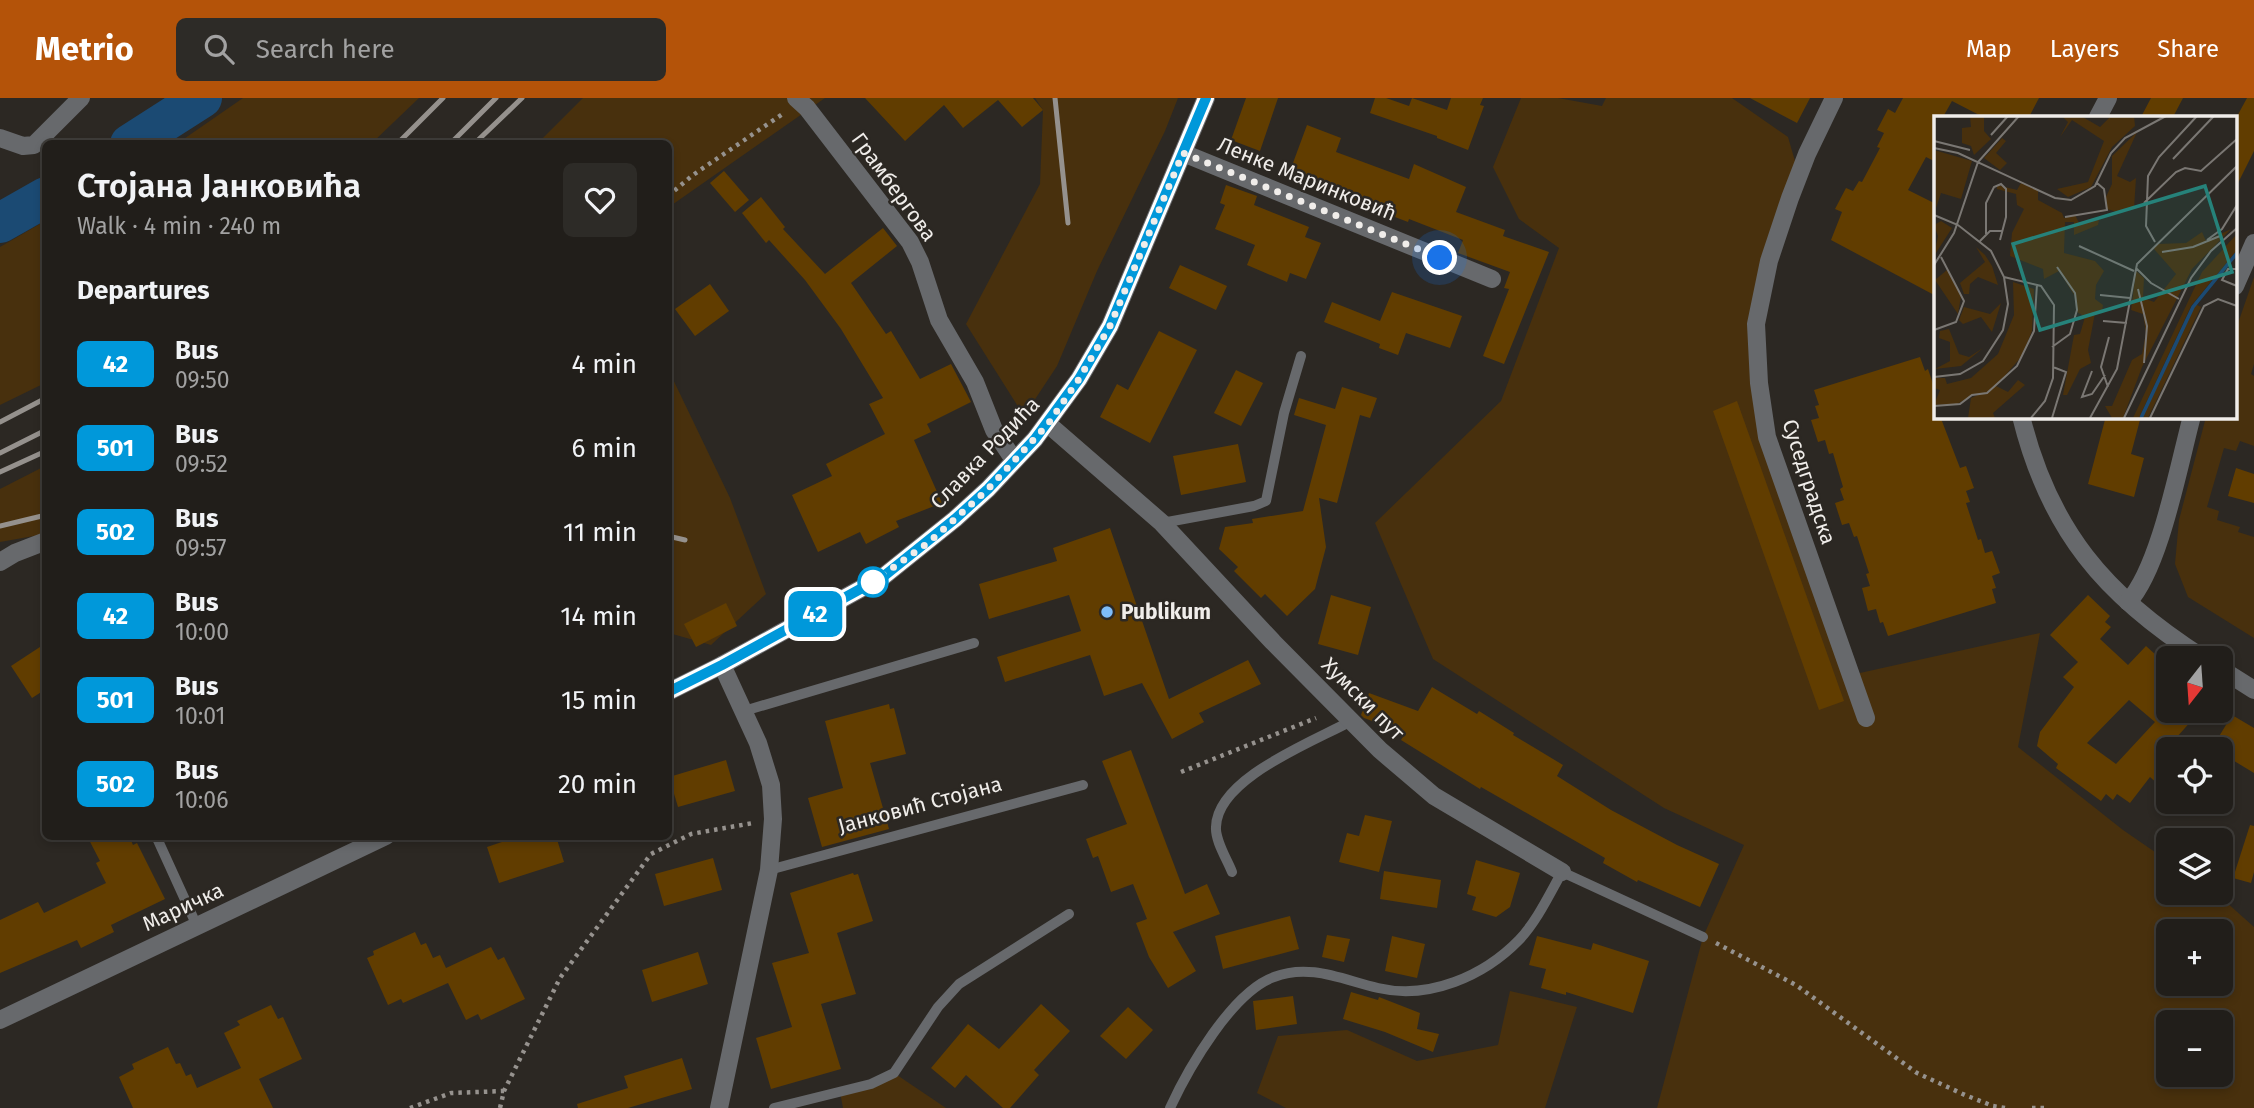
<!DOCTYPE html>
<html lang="en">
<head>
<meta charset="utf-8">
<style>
  :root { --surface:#211e1a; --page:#2d2b27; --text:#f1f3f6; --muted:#a2a2a2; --line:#3e3c39; --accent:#b45309 }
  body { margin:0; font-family:"Fira Sans",sans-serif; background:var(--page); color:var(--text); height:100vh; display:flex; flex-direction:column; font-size:26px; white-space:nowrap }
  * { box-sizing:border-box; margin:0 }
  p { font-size:23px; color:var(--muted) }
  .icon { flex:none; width:38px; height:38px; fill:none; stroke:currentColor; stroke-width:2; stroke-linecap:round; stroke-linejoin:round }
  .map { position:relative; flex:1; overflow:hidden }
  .side { position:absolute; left:42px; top:42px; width:630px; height:700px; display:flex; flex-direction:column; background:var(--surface); border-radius:10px; box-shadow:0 4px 10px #0003,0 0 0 2px var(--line) }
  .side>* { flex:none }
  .badge { padding:0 14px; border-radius:10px; font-size:24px; line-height:46px }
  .needle { width:46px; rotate:197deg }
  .buttons { position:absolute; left:2156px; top:548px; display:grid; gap:14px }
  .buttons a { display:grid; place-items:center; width:77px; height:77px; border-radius:10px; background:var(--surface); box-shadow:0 4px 10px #0003,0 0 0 2px var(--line); font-size:35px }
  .you { position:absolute; width:35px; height:35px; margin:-18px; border:5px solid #fff; border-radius:50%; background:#1a73e8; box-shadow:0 0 0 10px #1a73e833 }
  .map>.badge { position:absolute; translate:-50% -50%; box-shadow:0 0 0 4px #fff }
  h2 { padding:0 35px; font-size:26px; line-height:63px }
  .round { display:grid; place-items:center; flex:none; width:74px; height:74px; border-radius:10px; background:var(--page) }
  .head { display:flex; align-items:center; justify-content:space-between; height:119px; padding:0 35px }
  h1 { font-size:33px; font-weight:600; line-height:52px }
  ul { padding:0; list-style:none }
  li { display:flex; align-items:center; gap:21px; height:84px; padding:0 35px }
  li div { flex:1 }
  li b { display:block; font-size:26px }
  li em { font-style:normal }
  li .badge { min-width:77px; font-weight:700; text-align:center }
  header { display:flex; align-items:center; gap:42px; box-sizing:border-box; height:98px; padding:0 35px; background:var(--accent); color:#fff }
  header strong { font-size:33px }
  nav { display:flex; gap:38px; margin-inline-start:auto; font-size:24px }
  .search { width:490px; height:63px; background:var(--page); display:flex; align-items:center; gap:18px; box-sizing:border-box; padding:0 24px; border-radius:10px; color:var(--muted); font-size:26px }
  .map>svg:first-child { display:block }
  .green { fill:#48300d; fill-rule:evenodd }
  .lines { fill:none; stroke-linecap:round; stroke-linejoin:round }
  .river { stroke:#1b4a73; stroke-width:40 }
  .building { fill:#613d00; fill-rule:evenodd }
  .path { stroke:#96928e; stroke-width:4.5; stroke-dasharray:3.5 5; stroke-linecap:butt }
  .service { stroke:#67696c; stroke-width:10 }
  .minor { stroke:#67696c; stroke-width:18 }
  .tertiary { stroke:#67696c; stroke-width:18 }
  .rail { stroke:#95918d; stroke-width:5 }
  .line-casing { stroke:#fff; stroke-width:16 }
  .line { stroke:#0098da; stroke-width:10 }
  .walk { stroke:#f0edea; stroke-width:7; stroke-dasharray:0 12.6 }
  .stop-dot { fill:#fff; stroke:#0098da; stroke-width:3.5 }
  .poi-dot { fill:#7ebdf9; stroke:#2c2823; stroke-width:2.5 }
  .labels { text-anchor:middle; stroke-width:5; stroke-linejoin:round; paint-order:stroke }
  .street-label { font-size:21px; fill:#f0edea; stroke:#2c2823 }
  .poi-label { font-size:21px; font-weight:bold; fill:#f0edea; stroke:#2c2823; text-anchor:start }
  .inset-river { fill:none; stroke:#1b4a73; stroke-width:3.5 }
  .inset-road { fill:none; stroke:#7a7773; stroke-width:2 }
  .view { fill:#26827a; fill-opacity:0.15; stroke:#26827a; stroke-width:3.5 }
  .inset-edge { fill:none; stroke:#f0edea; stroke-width:3.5 }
</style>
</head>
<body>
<header>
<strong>Metrio</strong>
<div class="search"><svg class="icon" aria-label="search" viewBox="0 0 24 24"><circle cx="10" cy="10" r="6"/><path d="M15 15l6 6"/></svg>Search here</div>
<nav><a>Map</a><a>Layers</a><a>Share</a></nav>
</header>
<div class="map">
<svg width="2254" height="1010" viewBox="0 0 2254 1010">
  <rect width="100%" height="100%" fill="#2c2823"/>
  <!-- green -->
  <g class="green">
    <path d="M243,0h176l-47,45h-194z"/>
    <path d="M583,0h242l-156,109 -1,-63h-131z"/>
    <path d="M1035,0h143l-13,33 -68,140 -40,95 -33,50 -58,-92 74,-140 3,-74z"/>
    <path d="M1521,0h37l44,8 4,-8h126l56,39 11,38 -43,149 11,113 84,238 189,-42 -22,114 105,83 45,31v31l48,1 38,34v181h-597l46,-171 41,-92 -80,-37 -231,-149 -58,-136 126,-122 58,-153 -40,-29 -26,-52zM2168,833h53v53h-53zM2168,924h53v52h-53z"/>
    <path d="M45,123v162l-45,22v-158z"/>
    <path d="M2254,179v87l-3,10 3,2v70l-14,-5 -4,10 -12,-3 -17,59 12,4 -2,9 23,7 -2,5 16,5v101l-66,-41 -13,-33 4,-44 27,-103 29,-1v-84z"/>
    <path d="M668,271l62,129 36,96 -55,51 -42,-12z"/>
    <path d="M45,368v68l-45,8v-53z"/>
    <path d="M1510,893l67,16 -32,101h-259l-29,-15 21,-57 69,-6 70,31 81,-16z"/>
    <path d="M894,975l52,35h-103l-3,-16z"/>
  </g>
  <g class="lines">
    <!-- river -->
    <g class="river">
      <path d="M130,46l72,-46"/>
      <path d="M0,125l46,-26"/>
    </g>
  </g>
  <!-- building -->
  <g class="building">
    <path d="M865,0h168l10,12 -21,17 -24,-27 -35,28 -19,-23 -39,36z"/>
    <path d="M1246,0h32l-18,53 -29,-11z"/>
    <path d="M1375,0h11l23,8 3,-8 35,12 4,-12h32l-3,7 4,1 -16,44 -31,-12v-2l-67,-23z"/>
    <path d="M1750,0h60l-13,25z"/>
    <path d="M1903,0h136l-10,19h-46l-31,-16 -9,16h-7v45l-10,-5 -18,33 28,14v92l-105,-56 11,-28 -7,-3 11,-21 7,3 6,-10 3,1 18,-34 -3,-1 7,-14 -7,-3 11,-21 7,4z"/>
    <path d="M2151,0h32l-10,19h-32z"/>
    <path d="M2247,0h7v53l-19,38v-69z"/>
    <path d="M1307,27l34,13 -5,14 73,27 5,-15 52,23 -10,25 49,18 -2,6 46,16 -45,112 -21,-8 26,-67 -5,-1 6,-16 -52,-19 5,-13 -54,-21 -1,3 -21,-8 1,-2 -39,-14 1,-5 -60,-22z"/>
    <path d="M724,73l25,29 -14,12 -25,-29z"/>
    <path d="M1226,87l31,11 -3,9 55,22 -4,10 16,6 -15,36 -16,-6 -3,9 -40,-17 8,-20 -40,-16 10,-24 -5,-2z"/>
    <path d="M761,99l24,30 -2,2 42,45 58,-46 14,18 -46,37 35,51 5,-3 29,48 31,-15 20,38 -44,22 4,8 -17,8 28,63 -46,18 3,6 -33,17 -6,-12 -42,20 -26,-57 40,-19 -6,-12 59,-30 -16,-30 14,-6 -42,-69 -36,-49 -36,-40 -3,3 -24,-30z"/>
    <path d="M1180,167l47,21 -11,24 -47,-22z"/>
    <path d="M710,186l19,27 -34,25 -20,-27z"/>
    <path d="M1392,194l70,24 -12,32 -44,-15 -8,22 -19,-7 1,-4 -56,-22 8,-20 48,19z"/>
    <path d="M1159,233l38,19 -47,93 -50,-26 17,-33 11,6z"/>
    <path d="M1920,259l5,14 3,-2 8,24v23h4l20,52 6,-2 8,22 -8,3 4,11 -4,1 12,37 3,-1 4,14 7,-2 8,22 -8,3 4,12 -4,1 4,14 -108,33 -5,-14 -3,1 -4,-14 -8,2 -6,-23 8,-2 -4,-12 3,-1 -12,-37 -3,1 -5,-14 -7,2 -7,-22 9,-3 -4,-11 3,-2 -10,-34 -4,1 -4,-14 -7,2 -7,-22 8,-2 -4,-12 4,-1 -5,-15z"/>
    <path d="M1236,272l27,13 -22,43 -27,-13z"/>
    <path d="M1342,289l35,11 -7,20 -10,-3 -23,88 -18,-5 7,49 -11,42 -28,27 -22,-22 -4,4 -27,-27 4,-4 -19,-18 6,-22 28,-4 -1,-4 51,-8 23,-86 -32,-10 5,-17 36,11z"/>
    <path d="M1737,303l107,300 -25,9 -106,-299z"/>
    <path d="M2106,318h35l-10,38 13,4 -10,39 -46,-13z"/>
    <path d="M1238,346l8,38 -65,13 -8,-39z"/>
    <path d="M2236,370l18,6v29l-26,-7z"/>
    <path d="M1110,430l59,171 79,-39 13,24 -62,29 5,9 -32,17 -30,-56 -38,13 -14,-41 -85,27 -8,-25 84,-26 -12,-36 -80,24 -10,-35 78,-23 -4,-13z"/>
    <path d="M1331,497l40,12 -13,48 -40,-11z"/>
    <path d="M2088,497l22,21 -5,6 6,5 -11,12 28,26 18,-19 22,20v44h33l-33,37v46l-18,-16 -20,26 -13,-9 -4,6 -7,-6 -5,7 -45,-33 2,-4 -21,-18 3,-14 34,-45 -11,-10 15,-15 -28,-27zM2129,602l26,22 -39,42 -29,-21z"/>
    <path d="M726,505l11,23 -41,21 -12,-23z"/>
    <path d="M46,545v46l-14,9 -21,-32z"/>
    <path d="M1432,589l45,27 2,-3 35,22 -1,2 50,30 -6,11 54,34 66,35 42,19 -19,43 -62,-27 -1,2 -34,-19 2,-5 -124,-71 -1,2 -79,-49 4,-7 -41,-15 -3,-3 8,-22 49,18z"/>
    <path d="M889,606l1,5 4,-1 12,46 -36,9 19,66 -67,18 -14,-49 35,-10 -18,-67z"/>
    <path d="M2232,617l22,13v45l-33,-20v-4l-9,-1z"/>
    <path d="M1131,652l54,144 22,-10 13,30 -47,18 23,39 -28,17 -19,-31 -13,-34 11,-4 -14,-35 -22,8 -13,-36 -5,2 -7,-19 41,-15 -25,-63z"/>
    <path d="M726,662l9,31 -57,16 -9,-30z"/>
    <path d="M1365,717l27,6 -13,51 -40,-10 8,-29 12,3z"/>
    <path d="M2250,727l4,1v46l-3,11 -18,-5z"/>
    <path d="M87,738h42l4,9 4,-2 28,56 -54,26 3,7 -33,16 -4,-8 -77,33v-53l38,-18 6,11 62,-30 -10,-20 4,-2z"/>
    <path d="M520,738h36l8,26 -65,21 -12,-36z"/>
    <path d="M713,760l9,32 -58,16 -9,-32z"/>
    <path d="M1476,762l44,13 -10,34 -14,10 -24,-7 4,-13 -9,-3z"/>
    <path d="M1384,773l57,9 -4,28 -57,-9z"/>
    <path d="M853,775l1,2 4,-1 15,47 -36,12 19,61 -35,10 20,65 -70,20 -15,-51 36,-11 -20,-64 37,-10 -19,-60z"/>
    <path d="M1290,818l9,33 -76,20 -8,-33z"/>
    <path d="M415,834l6,13 5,-2 7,15 7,-3 6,13 45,-21 7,13 6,-3 21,42 -44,21 -3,-6 -12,6 -18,-37 -45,20 -2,-4 -13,6 -21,-47 7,-3 -1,-4z"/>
    <path d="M1327,837l23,4 -6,23 -22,-5z"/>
    <path d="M1392,838l33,8 -8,34 -32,-7z"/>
    <path d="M1537,838l54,14 2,-7 56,18 -16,52 -67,-21v3l-25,-7 5,-19 -17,-4z"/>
    <path d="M698,854l10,32 -56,18 -10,-32z"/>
    <path d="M1351,894l27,8 1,-3 41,16 -3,16 22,5 -6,18 -48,-20 -42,-13z"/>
    <path d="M1293,898l4,28 -41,6 -3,-29z"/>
    <path d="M1041,906l29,27 -36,39 5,5 -29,33h-7l-37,-33 -11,13 -24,-20 37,-44 31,25z"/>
    <path d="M271,907l7,14 5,-2 19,42 -43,20 14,29h-140l-14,-31 15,-8 -2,-5 36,-17 8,17 4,-1 6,13 5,-2 6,14 44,-20 -17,-35 16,-8 -3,-4z"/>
    <path d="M1128,909l25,23 -27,29 -26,-23z"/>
    <path d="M682,960l10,31 -64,19h-50l-1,-4 51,-16 -4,-12z"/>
  </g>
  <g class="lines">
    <!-- path -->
    <g class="path">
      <path d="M668,98l25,-21 91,-62"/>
      <path d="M1181,674l135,-54"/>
      <path d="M1716,845l80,42 121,88 48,22 28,11 12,2"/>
      <path d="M410,1010l41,-15 53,-2"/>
      <path d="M500,1010l4,-17 56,-113 91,-124 40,-20 62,-11"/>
      <path d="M2032,1010h12"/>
    </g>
    <!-- service -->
    <g class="service">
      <path d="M1162,425l92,-17 12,-5 18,-88 17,-57"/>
      <path d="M744,613l230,-68"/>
      <path d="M156,738l41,90"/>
      <path d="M769,772l314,-85"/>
      <path d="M1232,774c-5,-13 -17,-31 -16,-45 1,-49 97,-85 135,-106"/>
      <path d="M774,1010l97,-24 23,-11 44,-66 21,-23 110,-70"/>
      <path d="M1170,1010c18,-39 62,-116 104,-131 36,-14 69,3 104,11 51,12 106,-12 141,-48 18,-19 30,-45 43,-68l141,65"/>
    </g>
    <!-- minor -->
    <g class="minor">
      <path d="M796,0l11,10 103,134 10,20 19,58 36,62 19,48 20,30"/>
      <path d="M1834,0l-27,56 -17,44 -21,63 -13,63 3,59 8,54 99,281"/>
      <path d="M2098,19l10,-19"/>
      <path d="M0,40l23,8 11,-1 47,-47"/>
      <path d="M1183,55l309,126"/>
      <path d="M2235,188l19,-43"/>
      <path d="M2021,318c28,114 84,180 182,242"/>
      <path d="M1048,326l114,99 111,119 107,108 54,46 128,76"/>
      <path d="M0,464l15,-9 31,-12"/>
      <path d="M2128,504c32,-34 51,-138 64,-186"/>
      <path d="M2221,571l33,21"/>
      <path d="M719,1010l50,-238 4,-51 -2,-34 -13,-42 -36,-78"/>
    </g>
    <!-- tertiary -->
    <g class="tertiary">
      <path d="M668,594l54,-27 162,-89 71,-57 33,-30 47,-50 44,-60 31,-53 96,-228"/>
      <path d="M0,922l386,-184"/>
    </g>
    <!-- rail -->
    <g class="rail">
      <path d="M1055,0l13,125"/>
      <path d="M397,46l46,-46"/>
      <path d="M450,46l46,-46"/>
      <path d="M474,46l48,-46"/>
      <path d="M0,324l46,-24"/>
      <path d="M0,355l46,-23"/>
      <path d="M0,374l46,-21"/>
      <path d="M0,428l46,-11"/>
      <path d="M668,438l17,4"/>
    </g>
  </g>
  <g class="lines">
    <!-- line casing -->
    <g class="line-casing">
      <path id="line" d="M668,594l54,-27 162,-89 71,-57 33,-30 47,-50 44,-60 31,-53 96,-228"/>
    </g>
    <!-- line -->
    <use href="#line" class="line"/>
    <!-- walk -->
    <path class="walk" d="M873,484l56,-40 26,-23 33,-30 60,-65 31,-45 31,-53 73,-173 257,105"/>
  </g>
  <!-- markers -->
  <circle class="stop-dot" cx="873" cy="484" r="14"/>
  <circle class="poi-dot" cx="1107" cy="514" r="7"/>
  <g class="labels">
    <!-- street labels -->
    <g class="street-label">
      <text transform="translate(1307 81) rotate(22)" y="7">Ленке Маринковић</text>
      <text transform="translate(894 89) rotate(54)" y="7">Грамбергова</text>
      <text transform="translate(985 355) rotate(-46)" y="7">Славка Родића</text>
      <text transform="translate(1809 384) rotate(72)" y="7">Суседградска</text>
      <text transform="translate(1363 601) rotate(45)" y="7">Хумски пут</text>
      <text transform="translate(920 707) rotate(-15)" y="7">Јанковић Стојана</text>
      <text transform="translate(183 809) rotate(-25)" y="7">Маричка</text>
    </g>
    <!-- poi labels -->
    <g class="poi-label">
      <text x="1121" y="521">Publikum</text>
    </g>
  </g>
  <!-- overview -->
  <g transform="translate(1934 18)">
    <rect width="303" height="303" fill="#2c2823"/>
    <path d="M36,0h14v15l7,8 -17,16 -3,-9 -9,-3v-15l9,-1zM128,0h19l19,11 11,-11h23l1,10 -23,21 -21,40 -23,10 -11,-8 31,-7 16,-41 -32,-21 -12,17 8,-15zM203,16l-20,44 13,6 6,-4 -2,31 -17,3 -10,-3 -1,-12 6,-13v-28zM68,22l4,3 -10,12 11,10 -7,7 -16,-12zM0,34l38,11 -11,38 -20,-6 -5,15zM87,67l17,7v10l24,13 2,5 11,-3 4,8 20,-3 -1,5 -24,10v-13h-9l-1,31 31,8 9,10 -8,14 -1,14 8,6 -1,7 -7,1 -7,37 3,13 -11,6 -13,26h-4l11,-60 6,-1 5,-17 -8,-5 -1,-14 -17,-27 -15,8 -1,-10 -33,-13 2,-23 12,-24 -7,-4 -1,-11 -19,-5v-4l20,5zM7,105l11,7 -18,28 4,-20 -4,-11zM297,113l-39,40 -50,98 -19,51h-11l-7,-12h7l20,-46 10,-6 4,-21 -3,-19 -12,-4 5,-39 8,7 -1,20 11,4 22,-28 -22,-25 3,-5 29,-1 16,-11 4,9zM303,118v16l-46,56 -52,112h-6l69,-146zM42,131l9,8 7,11 6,19 -20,-8 -8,7 -1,10h-5l-4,-11 25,-21zM13,154l14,26 -3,18 -23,-34zM79,166l21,7 -2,42 -10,25 -26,30 12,6 10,-12 7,5 -32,28 2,5h-27l3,-20 9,-4h-5l-18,10 -23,1 6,-15 -6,-2v-10h11l2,6 24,-6 27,-24 16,-39zM67,187l-9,29 -11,-15 -18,7 -4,-4 5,-13 26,7zM261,188l6,3 -53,111h-7zM15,213l10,25 10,3 14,-9 -22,18 -26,3 15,-8v-19l-11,-4 1,-7z" fill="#48300d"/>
    <path class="inset-river" d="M207,302l52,-111 44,-54"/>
    <path class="inset-road" d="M57,19l17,-19M0,25l36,9M0,32l24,5 97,45 16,2 24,-14 16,-33 14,-15 41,-22M239,43l41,-43M210,87l32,-31 9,-4 16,3 36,-32M0,99l24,10 33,26 13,26 4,27 -5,26 -20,31 -23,13 -26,3M131,101l42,-7 -3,-21 -7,-6M52,118v-31l8,-16 7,-3 5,5v28l-6,23M273,124l15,-11 15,-24M46,125l10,-10h13M221,126l-9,-16 2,-50 11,-19 38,-41M145,130l55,25M228,136l31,-5 27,-11M0,149l20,-32 24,-71 41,-46M202,152l15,15 28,16M303,153h-9l-6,11 15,6M70,161l37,9 13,19 -1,73 -8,23 -14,17M204,173l9,37 -3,37M166,179l30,3M169,205l24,2M0,214l22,-8 8,-21 -23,-44M118,231l18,-13 7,-24 -2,-17 -18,-26M158,255l-10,26 10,-3 13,-19M174,271l-7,-20 8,-30M0,290l26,-2 12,-9 15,-2 30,-27 17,-35 3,-47M118,302l14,-46 -13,-5M156,302l27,-49 20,-105 100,-98M190,302l67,-140 20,-27 26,-23M216,302l54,-112 14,-7 19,7"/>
    <path class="view" d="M271,70l27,86 -192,58 -27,-86z"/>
    <rect width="303" height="303" class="inset-edge"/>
  </g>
</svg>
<div class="buttons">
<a><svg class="needle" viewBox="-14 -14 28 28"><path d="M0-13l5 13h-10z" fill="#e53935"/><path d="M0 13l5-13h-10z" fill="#a2a2a2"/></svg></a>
<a><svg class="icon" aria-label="locate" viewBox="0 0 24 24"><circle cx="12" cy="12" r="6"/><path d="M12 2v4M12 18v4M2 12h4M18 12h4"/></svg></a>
<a><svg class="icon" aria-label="layers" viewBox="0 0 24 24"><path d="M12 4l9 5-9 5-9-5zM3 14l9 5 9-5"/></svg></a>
<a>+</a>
<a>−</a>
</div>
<div class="you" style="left:1440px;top:160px"></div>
<b class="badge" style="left:815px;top:516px;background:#0098da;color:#fff">42</b>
<section class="side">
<div class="head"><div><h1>Стојана Јанковића</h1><p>Walk · 4 min · 240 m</p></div><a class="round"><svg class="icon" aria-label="heart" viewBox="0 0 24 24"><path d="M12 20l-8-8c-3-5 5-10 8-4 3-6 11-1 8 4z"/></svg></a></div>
<h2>Departures</h2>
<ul>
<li><span class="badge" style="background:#0098da;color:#fff">42</span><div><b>Bus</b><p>09:50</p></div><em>4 min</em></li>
<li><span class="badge" style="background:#0098da;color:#fff">501</span><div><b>Bus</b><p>09:52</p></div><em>6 min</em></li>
<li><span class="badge" style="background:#0098da;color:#fff">502</span><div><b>Bus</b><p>09:57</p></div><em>11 min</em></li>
<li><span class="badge" style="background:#0098da;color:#fff">42</span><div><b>Bus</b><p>10:00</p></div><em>14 min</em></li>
<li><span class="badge" style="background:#0098da;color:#fff">501</span><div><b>Bus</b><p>10:01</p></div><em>15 min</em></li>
<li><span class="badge" style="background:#0098da;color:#fff">502</span><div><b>Bus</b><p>10:06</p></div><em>20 min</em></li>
</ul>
</section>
</div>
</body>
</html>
